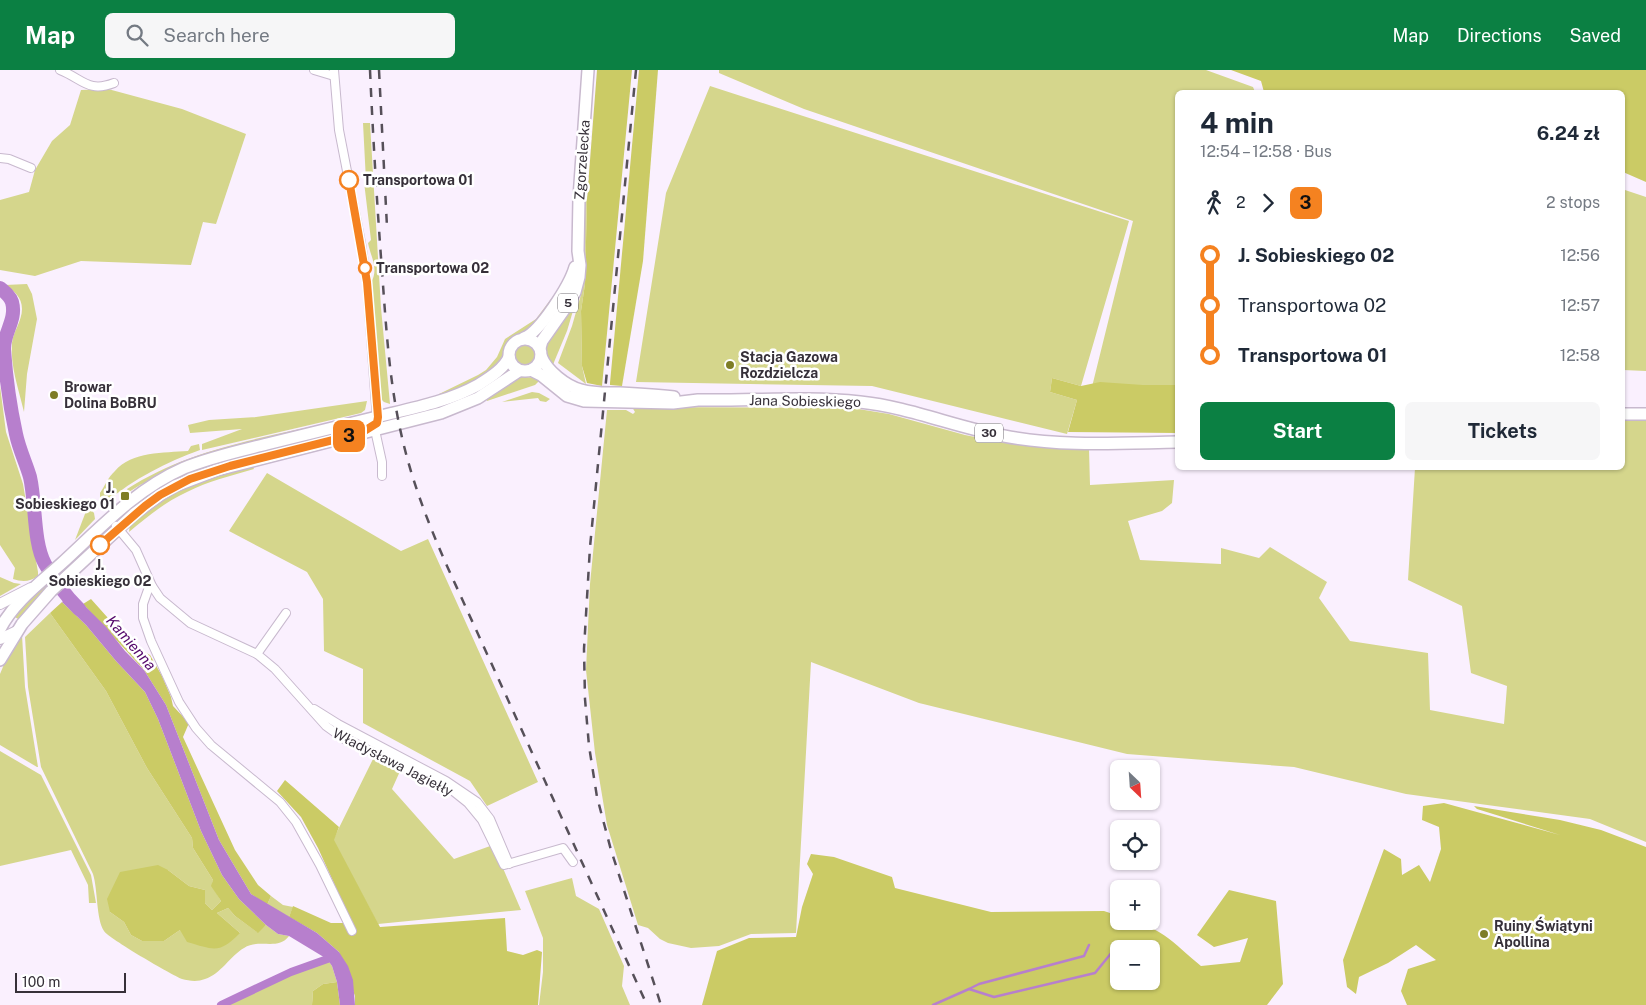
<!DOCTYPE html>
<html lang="en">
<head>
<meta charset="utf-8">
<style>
  :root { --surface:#fff; --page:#f6f6f7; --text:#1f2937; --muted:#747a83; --accent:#0b8043 }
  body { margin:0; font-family:"Public Sans",sans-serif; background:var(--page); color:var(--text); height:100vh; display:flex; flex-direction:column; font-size:19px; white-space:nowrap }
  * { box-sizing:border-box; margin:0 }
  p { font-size:16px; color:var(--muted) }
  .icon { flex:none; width:28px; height:28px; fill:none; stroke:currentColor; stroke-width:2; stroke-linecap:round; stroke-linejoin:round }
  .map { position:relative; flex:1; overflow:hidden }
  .details { position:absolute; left:1175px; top:20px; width:450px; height:380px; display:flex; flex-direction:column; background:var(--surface); border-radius:8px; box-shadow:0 1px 4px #0004 }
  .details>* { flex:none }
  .badge { padding:0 10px; border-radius:8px; font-size:18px; line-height:32px }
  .needle { width:32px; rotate:155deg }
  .buttons { position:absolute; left:1110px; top:690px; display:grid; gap:10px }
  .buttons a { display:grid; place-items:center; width:50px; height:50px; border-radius:8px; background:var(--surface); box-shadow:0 1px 4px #0004; font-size:25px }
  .scale { position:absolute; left:15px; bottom:12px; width:111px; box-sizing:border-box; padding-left:5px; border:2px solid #363039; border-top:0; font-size:14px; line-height:18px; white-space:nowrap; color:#363039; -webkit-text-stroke:4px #fff; paint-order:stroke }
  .map>.badge { position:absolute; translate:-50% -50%; box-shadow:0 0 0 2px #fff }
  .legs { display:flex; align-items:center; gap:8px; height:55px; padding:0 25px; font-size:16px }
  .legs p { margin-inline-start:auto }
  .overview { display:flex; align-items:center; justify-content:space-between; height:85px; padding:0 25px }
  h1 { font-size:28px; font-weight:700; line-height:38px }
  .primary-button { display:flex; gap:10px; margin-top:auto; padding:10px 25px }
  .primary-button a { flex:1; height:58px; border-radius:8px; background:var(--accent); color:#fff; font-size:20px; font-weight:700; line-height:58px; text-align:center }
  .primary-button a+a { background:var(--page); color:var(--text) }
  ul { padding:0 25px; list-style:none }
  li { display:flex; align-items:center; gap:18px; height:50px; font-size:19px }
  li i { display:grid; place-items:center; width:8px; height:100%; margin:0 6px; background:currentColor }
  li i::after { content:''; width:12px; height:12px; margin:-6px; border:4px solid; border-radius:50%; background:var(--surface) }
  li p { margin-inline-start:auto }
  li:first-child i { background:linear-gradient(#0000 50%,currentColor 0) }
  li:last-child i { background:linear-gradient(currentColor 50%,#0000 0) }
  header { display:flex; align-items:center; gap:30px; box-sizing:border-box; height:70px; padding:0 25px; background:var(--accent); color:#fff }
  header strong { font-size:24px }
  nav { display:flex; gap:28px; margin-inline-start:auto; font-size:18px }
  .search { width:350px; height:45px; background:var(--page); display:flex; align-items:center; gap:12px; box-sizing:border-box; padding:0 18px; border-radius:8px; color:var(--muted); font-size:19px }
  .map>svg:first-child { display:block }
  .green { fill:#d5d68c }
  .forest { fill:#cbcb65; fill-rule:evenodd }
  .water { fill:#b77fcd }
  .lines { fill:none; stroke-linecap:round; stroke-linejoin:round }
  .stream { stroke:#b77fcd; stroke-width:2.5 }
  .canal { stroke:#b77fcd; stroke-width:8 }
  .river { stroke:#b77fcd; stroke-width:14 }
  .street-casing { stroke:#c8b9ce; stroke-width:10 }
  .secondary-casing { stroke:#c8b9ce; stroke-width:12 }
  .primary-casing { stroke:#c8b9ce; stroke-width:14 }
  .street { stroke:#fff; stroke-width:8 }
  .secondary { stroke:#fff; stroke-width:10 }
  .primary { stroke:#fff; stroke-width:11 }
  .rail { stroke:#565059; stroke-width:2.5; stroke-dasharray:9 9; stroke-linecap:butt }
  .line-1-casing { stroke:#fff; stroke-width:11 }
  .line-1 { stroke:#f58220; stroke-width:8 }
  .stop-1-dot { fill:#fff; stroke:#f58220; stroke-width:2.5 }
  .poi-dot { fill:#7e7d26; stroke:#fff; stroke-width:2 }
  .labels { text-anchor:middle; stroke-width:5; stroke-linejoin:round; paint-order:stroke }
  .shield { fill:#fff; stroke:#726e74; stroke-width:1 }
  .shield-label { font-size:12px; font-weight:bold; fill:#363039 }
  .street-label { font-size:14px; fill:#363039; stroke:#fff }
  .stop-label { font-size:14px; font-weight:bold; fill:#363039; stroke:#fff; text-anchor:start }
  .poi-label { font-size:14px; font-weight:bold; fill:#363039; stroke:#fff; text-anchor:start }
  .water-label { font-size:15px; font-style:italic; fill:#54086b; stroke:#fff }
</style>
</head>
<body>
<header>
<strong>Map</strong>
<div class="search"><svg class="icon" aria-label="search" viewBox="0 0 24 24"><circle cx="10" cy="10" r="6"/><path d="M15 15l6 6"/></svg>Search here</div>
<nav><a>Map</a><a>Directions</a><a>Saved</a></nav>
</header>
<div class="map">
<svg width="1646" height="935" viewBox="0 0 1646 935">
  <rect width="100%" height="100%" fill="#faf0fe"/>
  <!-- green -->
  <g class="green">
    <path d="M719,0h487l47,17 2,5h-77l-1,313 -88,-6 44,-178 -329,-112 -85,-36z"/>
    <path d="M710,16l419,135 -48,165 -29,-8 -2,14 27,8 -10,34 -195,-48 -236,-4 30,-189z"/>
    <path d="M108,19l74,20 64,25 -30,90 -13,-2 -12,43 -110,-4 -46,15 -35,-6v-70l29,-8 6,-22 17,-29 18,-16 11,-35z"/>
    <path d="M363,53h7l11,185 9,96 -6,-2 -3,-3 -10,-116c8,-15 0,-25 -3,-40l3,-3 -7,-58 2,-1z"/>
    <path d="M1622,119l24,8v174l-23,-1z"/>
    <path d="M584,129h3l-2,85 -4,27 1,55 4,18 -28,-21 14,-37 10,-35z"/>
    <path d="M27,214l5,10 5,25 -10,55 -3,38c-5,-22 -14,-46 -12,-69 1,-11 10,-22 10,-34 0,-12 -8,-18 -17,-24z"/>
    <path d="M566,214l-38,49 -14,3 -7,6 -7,22 -22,16 -30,14h-9l39,-19 8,-5 11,-13 8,-18 31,-20 24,-32z"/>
    <path d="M578,224l-11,37 -15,36 -5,-9 -1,-20z"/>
    <circle cx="525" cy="286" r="11"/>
    <path d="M515,306c9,2 18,0 26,3l-6,6 -48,16v-3z"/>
    <path d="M0,316l6,46 17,52 15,88v4c-8,6 -16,6 -25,3l2,-11 -15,-23z"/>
    <path d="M532,322l7,1 11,6 -4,3 -6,-1 -2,-3 -36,4z"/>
    <path d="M367,331l-2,9 -4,3 -159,37v-6l40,-15 -52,4 -2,-8 21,-5 47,-3z"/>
    <path d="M632,337l220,1 37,6 76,21 40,8 51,5 33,1 1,36 84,-5 -2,23 -10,8 -34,10 12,39 81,4v-16l38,10 11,-11 57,35 -8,16 31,43 78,12 2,57 74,14 3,-38 -36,-13 -9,-67 -54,-26 7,-112h207l1,-54h23v428l-56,-23 -184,-25 -112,-27 -167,-13 -208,-51 -108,-41 -15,271 -45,1 -32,12 -28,2 -23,-5 -8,-4 -12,-11 -10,-3 -31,-100 -12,-72 -9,-83 4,-86 17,-174h19l7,4 2,-2z"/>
    <path d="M332,352l-152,44 -40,19 -11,7 -2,-3c62,-40 135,-51 205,-67z"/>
    <path d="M357,356l1,4 -127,32 -111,58 37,-33 35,-18z"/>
    <path d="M199,374l1,6c-34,12 -66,29 -94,52h-3l-3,-2v-7c5,-7 8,-16 15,-22 17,-20 49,-18 73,-20l3,-5z"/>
    <path d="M252,395l2,4c-23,7 -46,12 -67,23 -22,10 -40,25 -58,40l1,-8 25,-21 37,-20z"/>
    <path d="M267,403l134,78 27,-12 110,243 -51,24 -17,-25 -107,-58v-54l-39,-18 -1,-52 -16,-27 -78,-41z"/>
    <path d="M88,436l6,7 1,6 -20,21z"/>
    <path d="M0,507l14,6 7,1 -21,12z"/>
    <path d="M46,514l2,2 -28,34 -7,-4z"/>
    <path d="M50,543l56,78 41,77 45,70 1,10 20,32 -1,6 9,15 -9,9 -7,-7v-13l-16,-4 -21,-16 -58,42 14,10 7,13 11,6h22l16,-11 60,3 -23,-20 11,-5 7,8 22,16 9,-7 12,9 11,2c-11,15 -29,2 -45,12 -14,8 -23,26 -39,31 -7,3 -16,2 -23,0 -10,-4 -74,-41 -78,-48 -8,-12 -6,-41 -11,-57l-52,-107 -13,-80 -3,-50z"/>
    <path d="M22,565l3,52 13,80h-1l-37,-22v-71l5,-12z"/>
    <path d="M0,681l41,24 50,100 5,28h-7l-1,-18 -17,-35 -71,16z"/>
    <path d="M374,687l27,12 -9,20 62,70 39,-14 28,65 -143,14 -45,-84z"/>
    <path d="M572,808l4,18 23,13 25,57 -2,20 8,19h-91l4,-33v-34l-18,-47z"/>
    <path d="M271,826l12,9 10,2 -4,10 -22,-12z"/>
    <path d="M327,889l5,7 5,16 -14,2 -10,7 -1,14h-91l70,-33z"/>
  </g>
  <!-- forest -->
  <g class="forest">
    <path d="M597,0h35l-30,316 -15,-3 -5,-17 -1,-55 4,-27 2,-85z"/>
    <path d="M639,0h19l-15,191 -21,125 -12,-1v-2z"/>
    <path d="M1231,0h415v112l-23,-10 -1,-80h-358l-3,-11z"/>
    <path d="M1052,308l29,8 19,-4 43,3h34v48l-109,-1 9,-32 -27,-8z"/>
    <path d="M91,529l42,47 17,9 12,21 9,21 2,9 16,17 -6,14 52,113 23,35 13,11 -4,9 -16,-11 -32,-54 -53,-135 -22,-35 -61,-66z"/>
    <path d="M62,532l24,23 30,36 29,31 13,27 43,112 21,44 17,24 27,26 -8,8 -23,-17 -7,-8 -11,5 23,20c-21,21 -25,17 -53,9l-7,-12 -16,11h-22l-11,-6 -7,-13 -14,-10 -3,-13 13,-27 38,-7 10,5 21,16 16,4v13l7,7 9,-9 -10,-15 2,-6 -20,-32 -1,-10 -45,-70 -41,-77 -56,-78z"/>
    <path d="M285,710l54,47 -5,13 46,87 125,-9 2,33 16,4 14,-5 5,2 -4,53h-183v-9l-16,-44 -22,-19 -28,-16 4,-11 38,17h21l-34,-75 -17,-31 -24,-26z"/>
    <path d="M1444,733l116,32 -83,-26 -3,-3 86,14 41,10 45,17v158h-239l-6,-14 7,-22 28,-9 -20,-15 -28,18 -29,14 -3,17 -9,-7 -4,-27 41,-111 17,10 1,16 17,-10 11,17 11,-33 -2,-22 -17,-7 1,-14z"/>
    <path d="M811,784l23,3 58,20 3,11 96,24 113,-1 15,5v5c38,0 55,23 82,45l39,-4 8,-24 -34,9 -17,-12 32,-45 47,11 7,83 -16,21h-565l15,-54 32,-13 47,-1 6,-30 11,-33 -6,-10zM1119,879h32v32h-32z"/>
    <path d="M337,912l3,23h-28l1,-14 10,-7z"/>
  </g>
  <!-- water -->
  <path class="water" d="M72,523l34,34 19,24 19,19 22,35 53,135 32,54 66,39 22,19 9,14 5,14 2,25h-15l-3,-23 -5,-16 -5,-7 -38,-23 -11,-2 -12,-9 -27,-26 -17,-24 -21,-44 -43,-112 -13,-27 -29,-31 -30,-36 -24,-23z"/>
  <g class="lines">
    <!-- stream -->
    <g class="stream">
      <path d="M969,919l10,-5 105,-28 5,-11"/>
      <path d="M933,935l36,-16 25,8 101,-24 22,-27"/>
    </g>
    <!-- canal -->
    <path class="canal" d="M221,935l70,-33 42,-15"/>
    <!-- river -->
    <path class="river" d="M0,218c5,4 10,8 12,14 5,18 -9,31 -8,48 2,28 6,57 12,84 3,15 10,29 14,43 6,26 3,65 15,87 9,16 21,32 34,45"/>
    <!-- street casing -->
    <g class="street-casing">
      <g id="street">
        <path d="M60,0c23,9 28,23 54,13"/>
        <path d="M314,0l20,6"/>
        <path d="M334,0l5,60 22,113 6,39 10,138"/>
        <path d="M0,88l9,1 22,9"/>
        <path d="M375,360l7,32v14"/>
        <path d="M116,456l20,24 16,36 8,12 30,25 67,31 29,-41"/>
        <path d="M152,516l-3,1 -6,17v14l8,23 28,61 17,26 15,17 69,57 16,20 24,43 32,66"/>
        <path d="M257,584l18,15 51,57 21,15 101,46 20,16 14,17 22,45 59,-17 10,14"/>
        <path d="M314,639l24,15 108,57 31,21 13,17 19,45"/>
      </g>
    </g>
    <!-- secondary casing -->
    <g class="secondary-casing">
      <g id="secondary">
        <path d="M0,534l31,-16"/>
        <path d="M0,569l17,-8"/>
      </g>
    </g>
    <!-- primary casing -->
    <g class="primary-casing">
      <g id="primary">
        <path d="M524,268c16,-6 46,-53 51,-71"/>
        <circle cx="525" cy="285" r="16"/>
        <path d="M540,278l2,-7 26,-37 7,-12 4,-15 1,-12 -2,-14 1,-53 9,-128"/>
        <path d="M541,286c6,15 25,30 40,34 13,4 26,3 39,3 18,1 36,2 54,4"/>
        <path d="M531,300l10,5 26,21 17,5 89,2 25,-3c53,1 109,-4 162,2 49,5 95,25 144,34 56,11 116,7 174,6"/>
        <path d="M1622,344h24"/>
        <path d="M0,559c14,-27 40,-46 62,-66 38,-35 74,-74 122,-95 27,-11 55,-17 83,-24 41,-10 81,-20 122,-30 30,-7 62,-14 89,-29 11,-7 26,-16 31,-28"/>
        <path d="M0,590l22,-36 29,-33 83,-77 26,-19 15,-9 42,-16 224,-57 37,-15 41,-27"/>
      </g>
    </g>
    <!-- street -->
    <use href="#street" class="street"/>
    <!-- secondary -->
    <use href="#secondary" class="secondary"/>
    <!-- primary -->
    <use href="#primary" class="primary"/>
    <!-- rail -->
    <g class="rail">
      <path d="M370,0c3,67 7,134 12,201 4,54 7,109 19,162 10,46 27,90 46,133l200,439"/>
      <path d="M379,0l8,157"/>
      <path d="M636,0l-46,477 -6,102 1,50 4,47 8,51 14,53 50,155"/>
    </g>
  </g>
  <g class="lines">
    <!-- line-1 casing -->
    <g class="line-1-casing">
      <path id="line-1" d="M100,475l45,-39 15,-11 30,-16 40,-13 131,-33 16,-10 1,-6 -11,-135 -18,-102"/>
    </g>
    <!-- line-1 -->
    <use href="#line-1" class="line-1"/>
  </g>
  <!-- markers -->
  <g class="stop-1-dot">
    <circle cx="349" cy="110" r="9"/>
    <circle cx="365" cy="198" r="6"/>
    <circle cx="100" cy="475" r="9"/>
  </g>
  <g class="poi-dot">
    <circle cx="730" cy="295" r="5"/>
    <circle cx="54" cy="325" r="5"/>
    <rect x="120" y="421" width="10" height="10" rx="2.5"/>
    <circle cx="1484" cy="864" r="5"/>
  </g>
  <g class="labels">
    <!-- shield labels -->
    <g class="shield">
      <rect x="558" y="223.5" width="20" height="19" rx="4"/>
      <rect x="975" y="353.5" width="28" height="19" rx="4"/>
    </g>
    <g class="shield-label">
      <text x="568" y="237">5</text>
      <text x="989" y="367">30</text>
    </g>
    <!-- street labels -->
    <g class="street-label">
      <text transform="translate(582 90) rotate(-86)" y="5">Zgorzelecka</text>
      <text transform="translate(805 331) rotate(1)" y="5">Jana Sobieskiego</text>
      <text transform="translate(393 692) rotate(27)" y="5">Władysława Jagiełły</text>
    </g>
    <!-- stop labels -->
    <g class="stop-label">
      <text x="363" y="115">Transportowa 01</text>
      <text x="376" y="203">Transportowa 02</text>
      <text x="100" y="500" text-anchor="middle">J.<tspan x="100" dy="16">Sobieskiego 02</tspan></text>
    </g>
    <!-- poi labels -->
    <g class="poi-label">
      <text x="740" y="292">Stacja Gazowa<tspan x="740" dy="16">Rozdzielcza</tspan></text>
      <text x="64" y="322">Browar<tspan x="64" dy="16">Dolina BoBRU</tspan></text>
      <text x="115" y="423" text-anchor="end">J.<tspan x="115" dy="16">Sobieskiego 01</tspan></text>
      <text x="1494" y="861">Ruiny Świątyni<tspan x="1494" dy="16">Apollina</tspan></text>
    </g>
    <!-- water labels -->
    <g class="water-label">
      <text transform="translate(131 573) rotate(49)" y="5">Kamienna</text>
    </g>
  </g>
</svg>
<div class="buttons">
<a><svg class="needle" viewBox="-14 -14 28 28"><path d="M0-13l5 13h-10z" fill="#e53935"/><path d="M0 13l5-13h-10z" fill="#747a83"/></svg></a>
<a><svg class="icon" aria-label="locate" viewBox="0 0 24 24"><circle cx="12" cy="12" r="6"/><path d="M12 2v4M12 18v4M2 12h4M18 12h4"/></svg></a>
<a>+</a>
<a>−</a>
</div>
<div class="scale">100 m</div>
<b class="badge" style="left:349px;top:366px;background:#f58220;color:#111">3</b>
<section class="details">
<div class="overview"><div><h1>4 min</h1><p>12:54 – 12:58 · Bus</p></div><b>6.24 zł</b></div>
<div class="legs"><svg class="icon" aria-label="walk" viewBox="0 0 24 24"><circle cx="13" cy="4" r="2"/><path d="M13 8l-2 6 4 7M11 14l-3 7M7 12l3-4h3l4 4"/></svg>2<svg class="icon" aria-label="forward" viewBox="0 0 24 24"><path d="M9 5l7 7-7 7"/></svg><b class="badge" style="background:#f58220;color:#111">3</b><p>2 stops</p></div>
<ul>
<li><i style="color:#f58220"></i><b>J. Sobieskiego 02</b><p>12:56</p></li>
<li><i style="color:#f58220"></i><span>Transportowa 02</span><p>12:57</p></li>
<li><i style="color:#f58220"></i><b>Transportowa 01</b><p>12:58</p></li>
</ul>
<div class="primary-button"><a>Start</a><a>Tickets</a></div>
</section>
</div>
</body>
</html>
